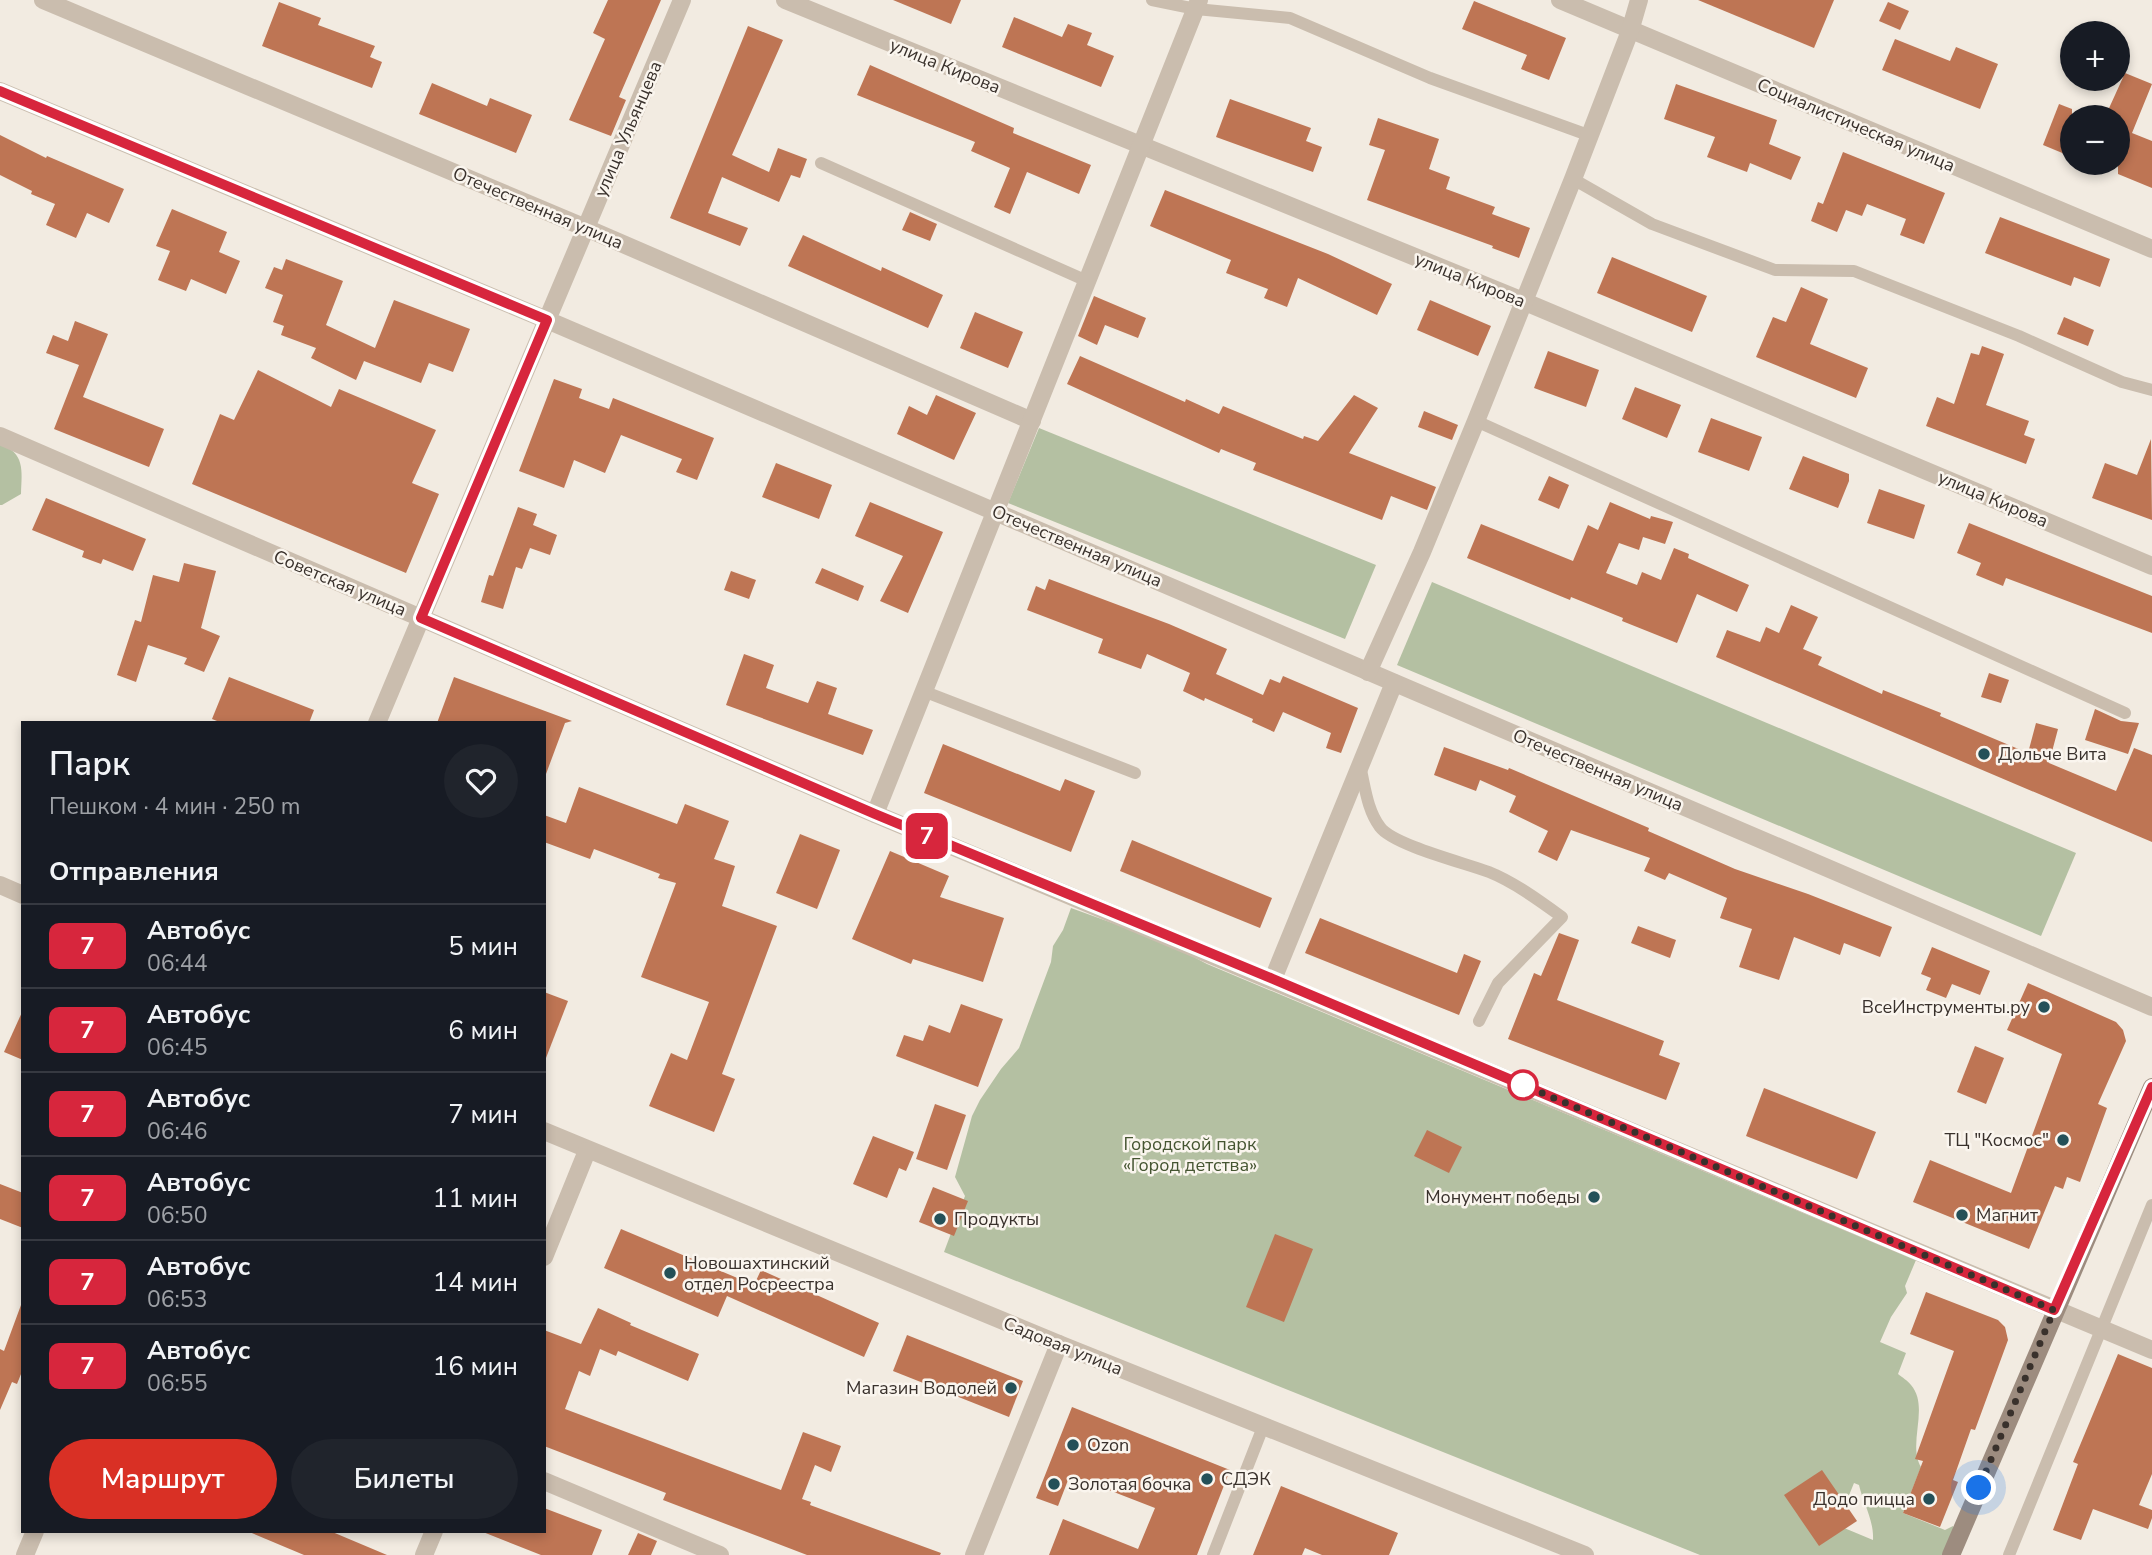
<!DOCTYPE html>
<html lang="ru">
<head>
<meta charset="utf-8">
<style>
  :root { --surface:#171b24; --page:#20242c; --text:#f1f3f6; --muted:#9ea1a6; --line:#363941; --accent:#d93025 }
  body { margin:0; font-family:"Nunito Sans",sans-serif; background:var(--page); color:var(--text); height:100vh; display:flex; flex-direction:column; font-size:26px; white-space:nowrap }
  * { box-sizing:border-box; margin:0 }
  p { font-size:23px; color:var(--muted) }
  .icon { flex:none; width:38px; height:38px; fill:none; stroke:currentColor; stroke-width:2; stroke-linecap:round; stroke-linejoin:round }
  .map { position:relative; flex:1; overflow:hidden }
  .details { position:absolute; left:21px; top:721px; width:525px; height:812px; display:flex; flex-direction:column; background:var(--surface); border-radius:0px; box-shadow:0 4px 10px #0003 }
  .details>* { flex:none }
  .badge { padding:0 14px; border-radius:10px; font-size:24px; line-height:46px }
  .buttons { position:absolute; left:2060px; top:21px; display:grid; gap:14px }
  .buttons a { display:grid; place-items:center; width:70px; height:70px; border-radius:50%; background:var(--surface); box-shadow:0 4px 10px #0003; font-size:35px }
  .you { position:absolute; width:35px; height:35px; margin:-18px; border:5px solid #fff; border-radius:50%; background:#1a73e8; box-shadow:0 0 0 10px #1a73e833 }
  .map>.badge { position:absolute; translate:-50% -50%; box-shadow:0 0 0 4px #fff }
  h2 { padding:0 28px; font-size:26px; line-height:63px }
  .round { display:grid; place-items:center; flex:none; width:74px; height:74px; border-radius:37px; background:var(--page) }
  .summary { display:flex; align-items:center; justify-content:space-between; height:119px; padding:0 28px }
  h1 { font-size:33px; font-weight:600; line-height:52px }
  .primary-button { display:flex; gap:14px; margin-top:auto; padding:14px 28px }
  .primary-button a { flex:1; height:80px; border-radius:42px; background:var(--accent); color:#fff; font-size:28px; font-weight:600; line-height:80px; text-align:center }
  .primary-button a+a { background:var(--page); color:var(--text) }
  ul { padding:0; list-style:none }
  li { display:flex; align-items:center; gap:21px; height:84px; padding:0 28px; border-top:2px solid var(--line) }
  li div { flex:1 }
  li b { display:block; font-size:26px }
  li em { font-style:normal }
  li .badge { min-width:77px; font-weight:700; text-align:center }
  .map>svg:first-child { display:block }
  .green { fill:#b4c0a2; fill-rule:evenodd }
  .building { fill:#be7554 }
  .lines { fill:none; stroke-linecap:round; stroke-linejoin:round }
  .service { stroke:#cabdae; stroke-width:12 }
  .minor { stroke:#cabdae; stroke-width:18 }
  .tertiary { stroke:#cabdae; stroke-width:18 }
  .secondary { stroke:#9d8c7f; stroke-width:18 }
  .line-casing { stroke:#fff; stroke-width:16 }
  .line { stroke:#d7263d; stroke-width:10 }
  .walk { stroke:#39312c; stroke-width:7; stroke-dasharray:0 12.6 }
  .poi-dot { fill:#245058; stroke:#faf5ee; stroke-width:2.5 }
  .stop-dot { fill:#fff; stroke:#d7263d; stroke-width:3.5 }
  .labels { text-anchor:middle; stroke-width:5; stroke-linejoin:round; paint-order:stroke }
  .street-label { font-size:18px; fill:#39312c; stroke:#faf5ee }
  .poi-label { font-size:18px; fill:#39312c; stroke:#faf5ee; text-anchor:start }
  .park-label { font-size:18px; fill:#455531; stroke:#faf5ee }
</style>
</head>
<body>
<div class="map">
<svg width="2152" height="1555" viewBox="0 0 2152 1555">
  <rect width="100%" height="100%" fill="#f2ebe1"/>
  <!-- green -->
  <g class="green">
    <path d="M1039,428l337,137 -31,74 -337,-136z"/>
    <path d="M0,444c25,9 22,26 21,50l-19,11h-2z"/>
    <path d="M1432,582l644,271 -35,83 -644,-271z"/>
    <path d="M1071,908l94,34 42,22 709,296 -11,26 2,7 -16,24 -11,25 26,11 -8,21c4,3 10,7 13,11 19,22 -4,59 10,82l-18,46 42,17 8,-4 5,11 -7,18h-251l-756,-303 21,-56 -10,-19 17,-61 8,-16 21,-31 18,-21 32,-86 2,-16 10,-16zM1854,1483l5,2c4,18 15,35 14,55l-36,-15z"/>
  </g>
  <!-- building -->
  <g class="building">
    <path d="M608,0h53l-42,97 7,3 -15,36 -42,-16 36,-81 -12,-6z"/>
    <path d="M893,0h68l-10,24z"/>
    <path d="M1698,0h136l-20,48z"/>
    <path d="M1474,1l92,37 -17,42 -28,-11 6,-14 -65,-26z"/>
    <path d="M279,2l42,16 -3,7 57,21 -5,11 12,5 -10,26 -110,-42z"/>
    <path d="M1888,2l21,9 -9,19 -21,-9z"/>
    <path d="M1014,17l48,20 6,-13 24,9 -5,12 27,11 -13,31 -99,-40z"/>
    <path d="M748,26l35,14 -51,115 37,17 9,-24 29,11 -7,19 -9,-3 -12,27 -57,-25 -14,36 40,15 -8,18 -70,-28z"/>
    <path d="M1895,39l55,22 6,-14 42,17 -18,45 -98,-39z"/>
    <path d="M870,65l144,63 -1,5 78,32 -12,29 -52,-22 -17,42 -16,-7 16,-39 -39,-17 4,-9 -118,-47z"/>
    <path d="M2125,73l27,11 -20,49 20,8v47l-34,-14v-57h-13z"/>
    <path d="M432,83l55,23 3,-8 42,17 -16,38 -97,-39z"/>
    <path d="M1676,84l101,36 -8,24 32,13 -10,23 -41,-17 -3,9 -40,-15 8,-20 -51,-18z"/>
    <path d="M1230,99l81,29 -5,13 16,6 -9,25 -97,-35z"/>
    <path d="M2059,104l13,5v48l-29,-12z"/>
    <path d="M1378,118l61,21 -10,30 21,8 -4,12 49,18 -3,7 38,14 -11,30 -27,-10 1,-2 -126,-46 18,-50 -16,-5z"/>
    <path d="M0,135l46,23 1,-2 77,33 -15,34 -22,-10 -11,25 -30,-13 9,-21 -24,-10 1,-3 -32,-16z"/>
    <path d="M1843,152l102,41 -21,51 -24,-9 6,-16 -39,-15 -5,12 -16,-6 -9,22 -26,-11 7,-19 5,2z"/>
    <path d="M1165,190l163,64 64,30 -15,31 -79,-37 -11,29 -23,-9 4,-9 -42,-16 5,-13 -81,-34z"/>
    <path d="M172,209l55,23 -8,20 21,9 -14,33 -35,-15 -5,12 -28,-11 12,-29 -14,-5z"/>
    <path d="M910,212l27,12 -7,17 -28,-11z"/>
    <path d="M2000,217l110,42 -10,28 -26,-10 -3,9 -86,-33z"/>
    <path d="M803,235l78,36 1,-4 61,28 -15,33 -140,-62z"/>
    <path d="M1612,257l95,39 -15,36 -95,-39z"/>
    <path d="M286,259l57,22 -17,44 49,23 19,-48 76,29 -17,43 -24,-9 -8,20 -57,-22 -8,19 -45,-22 5,-10 -35,-13 3,-9 -11,-4 10,-27 -18,-7 9,-21 8,3z"/>
    <path d="M1801,287l27,12 -18,45 58,24 -12,30 -100,-41 17,-40 13,5z"/>
    <path d="M1094,296l52,22 -8,20 -33,-13 -8,20 -19,-9z"/>
    <path d="M1430,300l61,26 -13,30 -61,-26z"/>
    <path d="M975,312l48,20 -15,36 -48,-20z"/>
    <path d="M2064,317l30,13 -6,16 -31,-12z"/>
    <path d="M75,321l33,13 -25,63 81,32 -15,38 -95,-38 25,-64 -33,-12 7,-18 15,6z"/>
    <path d="M1982,346l22,8 -18,51 43,16 -5,14 11,4 -9,25 -100,-38 11,-29 17,7 17,-51 8,2z"/>
    <path d="M1548,351l51,19 -13,37 -52,-19z"/>
    <path d="M1080,356l105,46 1,-3 33,15 4,-8 80,33 1,-3 14,5 36,-46 24,13 -29,45 87,34 -9,23 -36,-14 -9,24 -129,-50 3,-7 -35,-14 -2,4 -152,-69z"/>
    <path d="M258,370l73,37 8,-18 97,41 -24,53 27,11 -33,79 -214,-89 28,-70 14,6z"/>
    <path d="M554,379l28,10 -3,9 30,11 4,-11 101,40 -17,42 -21,-8 6,-13 -61,-24 -16,38 -31,-13 -10,28 -45,-17z"/>
    <path d="M1635,387l46,18 -14,33 -45,-19z"/>
    <path d="M936,395l40,18 -22,47 -57,-26 12,-28 18,9z"/>
    <path d="M1424,411l34,14 -6,15 -34,-13z"/>
    <path d="M1711,418l51,19 -13,34 -51,-19z"/>
    <path d="M2151,439l1,81 -60,-22 13,-35 32,12z"/>
    <path d="M1803,456l46,18v7l-11,27 -49,-19z"/>
    <path d="M776,463l56,22 -13,34 -57,-22z"/>
    <path d="M1549,476l20,9 -10,24 -21,-9z"/>
    <path d="M1879,489l46,16 -11,34 -47,-16z"/>
    <path d="M46,498l100,41 -13,32 -30,-12 -2,5 -19,-7 2,-6 -52,-21z"/>
    <path d="M870,502l73,30 -35,81 -28,-12 23,-45 -48,-20z"/>
    <path d="M1610,502l40,17 1,-3 22,6 -8,22 -22,-7 -4,13 -20,-7 -13,30 31,12 5,-13 19,8 13,-32 15,6 -1,4 61,27 -12,27 -40,-18 -20,49 -55,-22 1,-3 -52,-21 -1,3 -103,-42 14,-34 92,37 15,-36 10,5z"/>
    <path d="M518,507l19,7 -4,11 24,10 -7,20 -20,-7 -8,21 -6,-2 -13,42 -22,-7 8,-27 4,1z"/>
    <path d="M1969,523l183,73v37l-146,-55 -3,8 -27,-11 5,-12 -24,-10z"/>
    <path d="M184,563l32,8 -15,57 19,8 -16,36 -20,-8 3,-6 -39,-13 -12,37 -19,-7 18,-55 6,2 12,-47 26,7z"/>
    <path d="M822,568l42,18 -6,15 -43,-18z"/>
    <path d="M731,571l25,9 -7,19 -25,-9z"/>
    <path d="M1049,579l120,45 58,25 -11,25 47,21 7,-16 10,4 3,-7 75,32 -17,45 -15,-5 5,-15 -48,-21 -9,20 -22,-10 1,-3 -48,-21 -1,3 -21,-10 7,-18 -43,-19 -6,15 -43,-16 5,-14 -76,-29 9,-24 9,4z"/>
    <path d="M1791,605l27,12 -15,32 19,8 -4,8 64,29 1,-4 58,23 -1,3 88,37 8,-30 22,6 -9,34 67,28 18,-43 18,7v87l-436,-185 11,-27 33,12 6,-15 13,6z"/>
    <path d="M744,654l30,11 -8,23 42,15 9,-22 20,7 -9,26 45,16 -10,25 -137,-50z"/>
    <path d="M1989,673l20,7 -8,23 -20,-6z"/>
    <path d="M229,677l85,33 -5,13h-87l-10,-4z"/>
    <path d="M454,677l118,44 -7,2 -19,51 -2,-51h-107z"/>
    <path d="M2095,709l26,12 18,2 -11,31 -43,-14z"/>
    <path d="M943,744l117,47 5,-12 30,12 -24,61 -147,-59z"/>
    <path d="M1444,747l64,23 1,-2 140,60 -1,3 87,38 73,25 84,33 -12,30 -36,-14 -4,12 -46,-18 -15,43 -40,-13 13,-38 -32,-11 7,-20 -58,-25 -4,7 -21,-9 6,-13 -79,-28 -14,31 -19,-9 10,-21 -39,-19 7,-16 -36,-16 -4,11 -42,-16z"/>
    <path d="M579,787l98,37 8,-20 44,17 -15,38 21,7 -13,40 55,20 -55,148 13,5 -21,53 -65,-26 22,-53 16,7 22,-58 -68,-25 35,-94 -18,-5 2,-4 -66,-25 -4,10 -46,-17v-27l22,8z"/>
    <path d="M800,834l40,16 -23,59 -41,-16z"/>
    <path d="M1132,840l140,58 -12,30 -140,-57z"/>
    <path d="M890,851l59,25 -9,21 64,21 -21,64 -70,-23 -2,5 -59,-25z"/>
    <path d="M1320,918l137,55 7,-19 17,7 -22,54 -154,-62z"/>
    <path d="M1638,926l38,14 -6,18 -39,-15z"/>
    <path d="M1559,933l20,7 -22,60 107,41 -5,14 21,8 -14,37 -158,-61 26,-66 7,3z"/>
    <path d="M1932,947l58,24 -10,24 -28,-11 -6,14 -20,-8 5,-12 -10,-4z"/>
    <path d="M2028,983l88,39 7,8 3,11 -28,63 9,4 -27,74 -13,-5 -4,12 -8,-3 -26,63 -116,-47 17,-42 81,33 51,-139 -55,-24z"/>
    <path d="M544,992l24,9 -22,57h-2z"/>
    <path d="M961,1004l42,15 -25,68 -82,-31 8,-21 19,6 6,-16 21,8z"/>
    <path d="M23,1010v50l-19,-8z"/>
    <path d="M1975,1046l29,12 -18,46 -29,-12z"/>
    <path d="M1764,1088l112,44 -19,47 -111,-43z"/>
    <path d="M935,1104l31,11 -19,55 -31,-11z"/>
    <path d="M1427,1130l35,17 -13,26 -35,-17z"/>
    <path d="M873,1136l41,16 -8,19 -7,-3 -12,30 -34,-14z"/>
    <path d="M0,1184l23,9v35l-23,-9z"/>
    <path d="M933,1187l35,14 -14,35 -35,-14z"/>
    <path d="M621,1229l133,56 7,-15 118,53 -15,34 -137,-61 -9,21 -114,-49z"/>
    <path d="M1275,1234l38,15 -29,73 -38,-15z"/>
    <path d="M1926,1292l72,28 7,7 3,13 -33,90 -4,-1 -18,51 5,2 -18,45 -37,-14 20,-52 -8,-2 39,-108 -44,-17z"/>
    <path d="M21,1305h2v64l-6,15 -5,-2 -12,28v-61l4,2z"/>
    <path d="M598,1308l33,15 -1,2 69,29 -11,27 -70,-30 -2,5 -16,-7 -10,27 -11,-5 -14,38 216,81 22,-58 38,14 -10,26 -16,-7 -13,34 9,3 -1,3 131,48 -1,2h-133l-144,-55 3,-7 -122,-47v-116l37,14z"/>
    <path d="M907,1335l116,46 -14,36 -116,-46z"/>
    <path d="M2118,1354l34,14v106l-13,31 13,5v8l-4,11 -55,-20 -12,31 -28,-10 25,-66 -5,-2z"/>
    <path d="M1072,1407l158,63 -33,85h-148l14,-36 75,30 17,-41 -85,-33 -12,31 -22,-8z"/>
    <path d="M1822,1470l35,51 -38,25 -35,-51z"/>
    <path d="M1281,1486l117,47 -9,22h-67l-17,-7 -3,7h-49z"/>
    <path d="M544,1508l58,22 -10,25h-51l-58,-23 61,-1z"/>
    <path d="M247,1531h83l57,24h-83z"/>
    <path d="M638,1533l19,8 -6,14h-23z"/>
  </g>
  <g class="lines">
    <!-- service -->
    <g class="service">
      <path d="M1152,0l44,9 94,9 140,60 158,57"/>
      <path d="M821,163l266,118"/>
      <path d="M1573,179l79,45 123,46 79,1 165,65 103,46 30,8"/>
      <path d="M1476,421l649,292"/>
      <path d="M923,691l212,82"/>
      <path d="M1360,766c5,20 7,44 20,61 13,18 85,36 109,45 25,10 51,29 73,45l-64,66 -19,38"/>
      <path d="M1213,1555l50,-128"/>
      <path d="M2009,1555l143,-350"/>
    </g>
    <!-- minor -->
    <g class="minor">
      <path d="M43,0l543,228 446,193"/>
      <path d="M682,0l-135,320 1605,687"/>
      <path d="M785,0l738,301 629,265"/>
      <path d="M1560,0l592,249"/>
      <path d="M0,436l421,182 -44,105"/>
      <path d="M1368,672l54,-120 54,-131 97,-242 57,-148 9,-31"/>
      <path d="M875,814l324,-814"/>
      <path d="M0,885l23,10"/>
      <path d="M1273,979l121,-296"/>
      <path d="M544,1131l515,213"/>
      <path d="M544,1257l43,-106"/>
      <path d="M544,1481l176,74"/>
      <path d="M25,1555l10,-24"/>
      <path d="M424,1555l10,-24"/>
    </g>
    <!-- tertiary -->
    <g class="tertiary">
      <path d="M0,91l547,229 -126,298 454,196 1277,536"/>
      <path d="M974,1555l85,-211 526,211"/>
    </g>
    <!-- secondary -->
    <path class="secondary" d="M1951,1555l201,-468"/>
  </g>
  <g class="lines">
    <!-- line casing -->
    <g class="line-casing">
      <path id="line" d="M0,91l547,229 -126,298 454,196 398,165 781,331 98,-223"/>
    </g>
    <!-- line -->
    <use href="#line" class="line"/>
    <!-- walk -->
    <path class="walk" d="M1523,1085l-2,-1 533,226 -75,178"/>
  </g>
  <!-- markers -->
  <g class="poi-dot">
    <circle cx="1984" cy="754" r="7"/>
    <circle cx="2044" cy="1007" r="7"/>
    <circle cx="2063" cy="1140" r="7"/>
    <circle cx="1594" cy="1197" r="7"/>
    <circle cx="1962" cy="1215" r="7"/>
    <circle cx="940" cy="1219" r="7"/>
    <circle cx="670" cy="1273" r="7"/>
    <circle cx="1011" cy="1388" r="7"/>
    <circle cx="1073" cy="1445" r="7"/>
    <circle cx="1207" cy="1479" r="7"/>
    <circle cx="1054" cy="1484" r="7"/>
    <circle cx="1929" cy="1499" r="7"/>
  </g>
  <circle class="stop-dot" cx="1523" cy="1085" r="14"/>
  <g class="labels">
    <!-- street labels -->
    <g class="street-label">
      <text transform="translate(945 66) rotate(22)" y="6">улица Кирова</text>
      <text transform="translate(1856 125) rotate(23)" y="6">Социалистическая улица</text>
      <text transform="translate(628 129) rotate(-67)" y="6">улица Ульянцева</text>
      <text transform="translate(538 208) rotate(23)" y="6">Отечественная улица</text>
      <text transform="translate(1470 280) rotate(22)" y="6">улица Кирова</text>
      <text transform="translate(1993 499) rotate(23)" y="6">улица Кирова</text>
      <text transform="translate(1077 546) rotate(23)" y="6">Отечественная улица</text>
      <text transform="translate(340 583) rotate(23)" y="6">Советская улица</text>
      <text transform="translate(1598 770) rotate(23)" y="6">Отечественная улица</text>
      <text transform="translate(1063 1346) rotate(22)" y="6">Садовая улица</text>
    </g>
    <!-- poi labels -->
    <g class="poi-label">
      <text x="1998" y="760">Дольче Вита</text>
      <text x="2030" y="1013" text-anchor="end">ВсеИнструменты.ру</text>
      <text x="2049" y="1146" text-anchor="end">ТЦ "Космос"</text>
      <text x="1580" y="1203" text-anchor="end">Монумент победы</text>
      <text x="1976" y="1221">Магнит</text>
      <text x="954" y="1225">Продукты</text>
      <text x="684" y="1269">Новошахтинский<tspan x="684" dy="21">отдел Росреестра</tspan></text>
      <text x="997" y="1394" text-anchor="end">Магазин Водолей</text>
      <text x="1087" y="1451">Ozon</text>
      <text x="1221" y="1485">СДЭК</text>
      <text x="1068" y="1490">Золотая бочка</text>
      <text x="1915" y="1505" text-anchor="end">Додо пицца</text>
    </g>
    <!-- park labels -->
    <g class="park-label">
      <text x="1190" y="1150">Городской парк<tspan x="1190" dy="21">«Город детства»</tspan></text>
    </g>
  </g>
</svg>
<div class="buttons">
<a>+</a>
<a>−</a>
</div>
<div class="you" style="left:1979px;top:1488px"></div>
<b class="badge" style="left:927px;top:836px;background:#d7263d;color:#fff">7</b>
<section class="details">
<div class="summary"><div><h1>Парк</h1><p>Пешком · 4 мин · 250 m</p></div><a class="round"><svg class="icon" aria-label="heart" viewBox="0 0 24 24"><path d="M12 20l-8-8c-3-5 5-10 8-4 3-6 11-1 8 4z"/></svg></a></div>
<h2>Отправления</h2>
<ul>
<li><span class="badge" style="background:#d7263d;color:#fff">7</span><div><b>Автобус</b><p>06:44</p></div><em>5 мин</em></li>
<li><span class="badge" style="background:#d7263d;color:#fff">7</span><div><b>Автобус</b><p>06:45</p></div><em>6 мин</em></li>
<li><span class="badge" style="background:#d7263d;color:#fff">7</span><div><b>Автобус</b><p>06:46</p></div><em>7 мин</em></li>
<li><span class="badge" style="background:#d7263d;color:#fff">7</span><div><b>Автобус</b><p>06:50</p></div><em>11 мин</em></li>
<li><span class="badge" style="background:#d7263d;color:#fff">7</span><div><b>Автобус</b><p>06:53</p></div><em>14 мин</em></li>
<li><span class="badge" style="background:#d7263d;color:#fff">7</span><div><b>Автобус</b><p>06:55</p></div><em>16 мин</em></li>
</ul>
<div class="primary-button"><a>Маршрут</a><a>Билеты</a></div>
</section>
</div>
</body>
</html>
